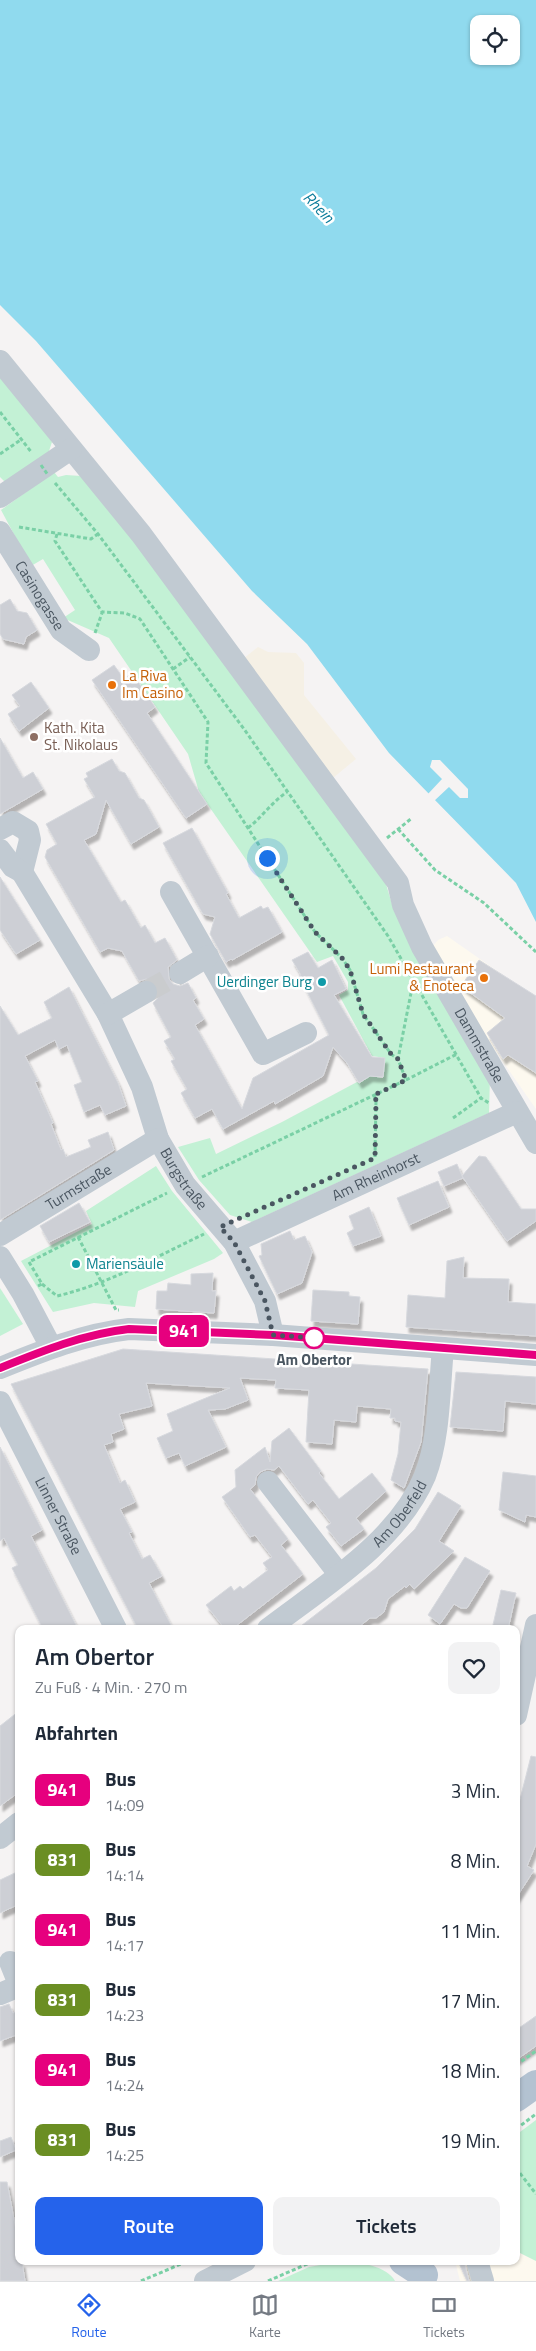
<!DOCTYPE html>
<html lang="de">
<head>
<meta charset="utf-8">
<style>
  :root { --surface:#fff; --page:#f2f2f3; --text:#1f2937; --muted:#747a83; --line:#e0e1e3; --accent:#2563eb }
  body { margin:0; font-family:"Titillium Web",sans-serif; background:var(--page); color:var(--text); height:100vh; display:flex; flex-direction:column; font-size:19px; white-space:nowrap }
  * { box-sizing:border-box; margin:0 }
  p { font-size:16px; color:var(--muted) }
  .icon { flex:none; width:28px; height:28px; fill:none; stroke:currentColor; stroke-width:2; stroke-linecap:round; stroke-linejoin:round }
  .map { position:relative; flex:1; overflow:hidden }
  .details { position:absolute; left:15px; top:1625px; width:505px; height:640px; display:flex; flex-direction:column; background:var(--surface); border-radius:10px; box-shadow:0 1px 4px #0004 }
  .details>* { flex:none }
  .badge { padding:0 10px; border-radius:8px; font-size:18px; line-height:32px }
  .fabs { position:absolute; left:470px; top:15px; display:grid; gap:10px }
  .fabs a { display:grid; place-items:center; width:50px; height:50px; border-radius:10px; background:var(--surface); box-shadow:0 1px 4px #0004; font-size:25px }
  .you { position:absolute; width:25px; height:25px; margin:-12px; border:4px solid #fff; border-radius:50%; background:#1a73e8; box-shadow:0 0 0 8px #1a73e833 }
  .map>.badge { position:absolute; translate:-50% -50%; box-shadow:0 0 0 2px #fff }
  h2 { padding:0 20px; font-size:19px; line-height:45px }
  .round { display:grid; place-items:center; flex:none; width:52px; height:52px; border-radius:10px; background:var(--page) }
  .summary { display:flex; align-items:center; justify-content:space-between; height:85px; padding:0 20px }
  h1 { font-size:24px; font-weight:600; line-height:38px }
  .action { display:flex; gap:10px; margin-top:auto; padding:10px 20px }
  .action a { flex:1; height:58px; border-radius:10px; background:var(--accent); color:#fff; font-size:20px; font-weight:600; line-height:58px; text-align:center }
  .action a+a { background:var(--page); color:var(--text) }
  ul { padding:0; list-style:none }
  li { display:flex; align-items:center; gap:15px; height:70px; padding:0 20px }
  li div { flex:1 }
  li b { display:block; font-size:19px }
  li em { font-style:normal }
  li .badge { min-width:55px; font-weight:700; text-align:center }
  .menu { display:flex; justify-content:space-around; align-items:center; height:70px; border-top:1px solid var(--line); background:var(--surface); font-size:14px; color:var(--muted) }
  .menu a { display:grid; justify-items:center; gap:2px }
  .menu .selected { color:var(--accent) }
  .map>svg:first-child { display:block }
  .commercial { fill:#fdf9ef }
  .green { fill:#c3f1d5 }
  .sand { fill:#f5f0e5 }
  .water { fill:#90daee; fill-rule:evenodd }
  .pier { fill:#f5f3f3 }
  .building { fill:#cdcfd5; stroke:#d7d9de; filter:url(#shadow) }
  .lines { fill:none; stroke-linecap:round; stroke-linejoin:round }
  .minor-tunnel { stroke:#caccce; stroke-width:22; stroke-dasharray:22 11; stroke-linecap:butt }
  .path { stroke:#7ad0a6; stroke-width:3; stroke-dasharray:4 2.5; stroke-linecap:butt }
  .minor { stroke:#c1cad2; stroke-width:22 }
  .major { stroke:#b3c2d1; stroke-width:28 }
  .path-bridge { stroke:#7ad0a6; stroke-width:3; stroke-dasharray:4 2.5; stroke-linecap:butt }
  .line-casing { stroke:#fff; stroke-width:11 }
  .line { stroke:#e6007e; stroke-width:8 }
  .walk { stroke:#4a5661; stroke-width:5; stroke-dasharray:0 9 }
  .food-dot { fill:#e8710a; stroke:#fff; stroke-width:2 }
  .education-dot { fill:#8d6e63; stroke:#fff; stroke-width:2 }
  .culture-dot { fill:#0f9aa8; stroke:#fff; stroke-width:2 }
  .stop-dot { fill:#fff; stroke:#e6007e; stroke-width:2.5 }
  .labels { text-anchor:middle; stroke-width:5; stroke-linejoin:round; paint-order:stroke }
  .street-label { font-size:15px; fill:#4a5661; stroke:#fff }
  .food-label { font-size:15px; fill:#c56008; stroke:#fff; text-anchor:start }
  .education-label { font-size:15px; fill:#785e54; stroke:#fff; text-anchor:start }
  .culture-label { font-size:15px; fill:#0d838f; stroke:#fff; text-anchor:end }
  .stop-label { font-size:15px; font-weight:bold; fill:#4a5661; stroke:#fff }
  .water-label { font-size:16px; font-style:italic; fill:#0c7c9b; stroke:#fff }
</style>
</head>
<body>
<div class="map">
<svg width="536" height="2281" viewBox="0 0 536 2281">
  <defs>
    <filter id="shadow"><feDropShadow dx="3" dy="5.5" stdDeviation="1" flood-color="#0004"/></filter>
  </defs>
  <rect width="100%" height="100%" fill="#f5f3f3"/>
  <!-- commercial -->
  <g class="commercial">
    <path d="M447,936l89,62v111l-51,-73 -53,-89 6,-7z"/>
    <path d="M516,2251l20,10v20h-76l-5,-20h61z"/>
  </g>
  <!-- green -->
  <g class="green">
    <path d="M0,368l52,74 -6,18 -38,25 -8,-8z"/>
    <path d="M54,472l4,5 8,-2 15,1 43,44 262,364 8,27 96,165 -1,37 -237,109 -22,-7 -31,-35 -21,-33 32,-9 6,16 66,-32 75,-40 2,1 11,-7 13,2 2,-20 -13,-2 -33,-61 9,-5v-8l-15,-26 -16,6 -118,-170 -11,-38 -79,-116 -46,-20 12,-8 -32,-51 -12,7 -30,-56z"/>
    <path d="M156,1166l16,25 51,62 -9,6 -76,32 -3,16 -41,-4 -41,9 -32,-51 71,-37 -6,-13z"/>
    <path d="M0,1288l23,36 -23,12z"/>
    <path d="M536,2120v141l-20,-10v-116z"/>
    <path d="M343,2261c16,1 44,5 52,20h-117l31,-14z"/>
  </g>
  <!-- sand -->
  <path class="sand" d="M258,647l10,5 28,1 8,10v32l52,64 -23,19 -90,-119z"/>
  <!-- water -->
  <path class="water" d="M0,0h536v922l-20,-39 -127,-130 -82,-109 -55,-53 -216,-250 -36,-36zM479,24h32v32h-32z"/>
  <!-- pier -->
  <path class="pier" d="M432,760h8l28,29v9h-8l-11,-11 -16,15 -6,-7 15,-16 -12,-12z"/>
  <!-- building -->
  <g class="building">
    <path d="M10,599l7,12 10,2 10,17 -11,7 -2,7 -21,-5 -3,-5v-29z"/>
    <path d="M114,665l10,14 8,-6 23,34 -8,6 60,91 -21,14 -94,-138z"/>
    <path d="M31,682l18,26 -30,23 -11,-17 12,-8 -8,-11z"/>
    <path d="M0,738l23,40 10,-6 10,17 -43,25z"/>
    <path d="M112,759l7,12 6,2 14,25 5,2 15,27 -28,17 -25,-44 -10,34 -12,6 37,62 4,-2 16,28 4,-3 10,18 10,-5 12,22 -9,7 1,12 4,5 7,2 8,-3 8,15 -3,2 11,19 -9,6 47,84 11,-31 76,-43 -30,-59 2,-1 -9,-15 16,-8 10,16 14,-8 14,29 -12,6 38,62 13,1 -2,19 -13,-1 -11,7 -12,-20 -14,-16 -10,29 -48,28 -1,-3 -51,28 -11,-20 -17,9 -14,-25 6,-4 -16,-28 4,-2 -11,-18 7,-4 -18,-34 5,-5v-12l-5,-5 -7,-2 -7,2 -17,-30 -14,-3 -8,4 -55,-95 2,-7 10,-6 -11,-20 49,-27 -11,-18 4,-2 -2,-4z"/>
    <path d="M192,828l36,65 -2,1 13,24 22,-12 2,3 5,-2 14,25 -50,28 -1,-1 -5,3 -16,-28 5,-17 -12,-3 -40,-71z"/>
    <path d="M0,877l40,63 -24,14 -16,-24z"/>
    <path d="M479,960l57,36v77l-28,-18 -5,4 -16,-26 18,-15 -44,-32z"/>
    <path d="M69,987l49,96 8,23 -21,9 -5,-10 -16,7 -10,-27 8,-3 -15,-37 -8,4 -4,-9 -30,16 13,25 -3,1 18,41 -2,1 10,26 2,-1 3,8 25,-10 -3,-7 20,-8 6,18 -114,70v-214l18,29 34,-17 -8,-16z"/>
    <path d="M479,1156l7,1 35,52h15v12l-29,20 -45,-65 1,2 -19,8 -6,-14 19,-8 5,12z"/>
    <path d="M438,1181l11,26 -40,18 -12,-27z"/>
    <path d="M79,1203l11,19 -41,20 -9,-16z"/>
    <path d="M369,1207l12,29 -28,10 -6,-13 7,-4 -5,-13z"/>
    <path d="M290,1231l4,9 11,-4 7,16 -10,31 -25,11 -18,-38 3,-1 -1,-11z"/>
    <path d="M464,1257l-1,21 46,1 -1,23 28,2v32l-130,-9 2,-32 37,3 2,-37z"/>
    <path d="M213,1273l-1,18h4l-2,22 -58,-4 1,-18h10l1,-8 23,2v-11z"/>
    <path d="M313,1290l36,2v4l11,1 -2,27 -47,-3z"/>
    <path d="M123,1349l305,20 -7,73 -17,46 -13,-8 7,-26 3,-32 -6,-1v-3h-5l1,-9 -34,-3 -1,16 -22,-2 -2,24 -26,-2 3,-52 -34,-2 1,-8 -36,-2 8,22 -23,9 -17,1 18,37 -41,19 -6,-13 -13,5 -9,-20 16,-7 -6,-17 63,-26 -84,-5 6,23 -33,8 5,15 -13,5 2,8 -9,3 16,38 5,-3 10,22 -15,7 12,23 -3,1 13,26 8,-4 12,21 -13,7 24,46h-35l-127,-245z"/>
    <path d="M456,1372l80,5v27l-31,-3 -2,30 -53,-4z"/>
    <path d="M289,1428l32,43 -2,2 20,26 33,-26 14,18 -30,27 8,11 -23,17 -15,-19 5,-4 -18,-23 -5,4 -29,-38 -5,4 -7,-1 -7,3 -4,5 -1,8 -5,4 38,50 -7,6 22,29 -71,55h-7l-19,-24 25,-19 3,5 6,-5 3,3 25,-19 -5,-7 9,-6 -17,-22 -5,2 -28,-40 14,-10 -1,-17 30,-23 5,15 2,-21z"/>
    <path d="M0,1447l42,83 -11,6 47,93h-35l-31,-61 6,-3 -14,-27 -4,3z"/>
    <path d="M503,1472l33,4v41l-10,-2 -1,7 -26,-12z"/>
    <path d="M438,1492l23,14 -22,35 15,10 -40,38 -4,-5 -4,4 -1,-2 -17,13 -4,13 -8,6h-6l-14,11h-59l79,-61 39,-39z"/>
    <path d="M465,1557l25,14 -23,37h-6l-7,-4 -14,20 -12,-9z"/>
    <path d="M501,1590l15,3 -8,36h-16z"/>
    <path d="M19,1711v81l-19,14v-80z"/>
    <path d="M531,1756l5,1v87l-9,22 7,4 -18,28v-83z"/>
    <path d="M19,1871v33l-19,9v-33z"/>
    <path d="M9,2004l4,9 6,-2v23l-19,7v-34z"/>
    <path d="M536,2016v30l-20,14v-30z"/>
    <path d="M11,2137l5,13 -16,7v-16z"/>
    <path d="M0,2182h7l12,64v17l3,-1 3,19h-25z"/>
    <path d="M458,2261h6l5,20h-2z"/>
  </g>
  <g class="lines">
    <!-- minor-tunnel -->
    <path class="minor-tunnel" d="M146,992l34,-19"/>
    <!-- path -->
    <g class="path">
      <path d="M0,412l32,41"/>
      <path d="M0,454l22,-15"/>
      <path d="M55,483l43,51 146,195 144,207 93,162 8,5"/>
      <path d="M19,527l72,12 7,-5"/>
      <path d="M57,534l-2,7 47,71 23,1 15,6 68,103 -2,41 109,169 27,26 8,12 13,44 28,40 7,5"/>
      <path d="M95,633l7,-20"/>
      <path d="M173,669l17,-12"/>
      <path d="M248,828c14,-11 24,-26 39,-36"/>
      <path d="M398,829l37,41 49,33 52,49"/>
      <path d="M387,838l25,-20"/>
      <path d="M406,1080l51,-26"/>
      <path d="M374,1095l2,5 -1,57"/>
      <path d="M453,1118l28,-20"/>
      <path d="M202,1177l204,-97 -8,-21 13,-66 8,-5"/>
      <path d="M78,1237l38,73h3"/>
      <path d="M42,1284l15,12c51,-12 99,-39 147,-62"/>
      <path d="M38,1286l4,-2 -13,-22 138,-69"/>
      <path d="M516,2065l20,-14"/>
      <path d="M516,2129l20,-15"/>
      <path d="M516,2168l20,26"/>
      <path d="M141,2281l47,-20"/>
      <path d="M268,2281l46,-20"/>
    </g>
    <!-- minor -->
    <g class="minor">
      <path id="s1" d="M0,361l141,173 257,349 5,22 19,42 114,196"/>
      <path d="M0,497l71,-48"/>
      <path id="s2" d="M0,532l61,98 28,20"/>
      <path d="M0,829l13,-7 15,9 2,9 -8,32"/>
      <path id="s3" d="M0,850l13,17 9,5 86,142 34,73 16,52 27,46 49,57 31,59 8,34"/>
      <path d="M171,892l92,162 43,-21"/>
      <path d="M180,973l28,-17"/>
      <path d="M108,1014l38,-22"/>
      <path id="s4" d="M0,1235l158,-96"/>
      <path id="s5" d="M234,1242l283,-130"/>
      <path d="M0,1257l23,37 28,53"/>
      <path d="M0,1368c42,-17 84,-34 129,-39l144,6 263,20"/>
      <path id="s6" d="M0,1402l116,227"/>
      <path d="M268,1482l71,92"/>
      <path id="s7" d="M268,1629c56,-43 129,-87 157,-153 15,-39 14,-87 18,-128"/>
      <path d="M516,1715l20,-90"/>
      <path d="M0,1838l19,-15"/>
      <path d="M10,1962l9,22"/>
      <path d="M0,1994l19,-8"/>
      <path d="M477,2261l6,20"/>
      <path d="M205,2281l40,-20"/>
    </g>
    <!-- major -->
    <g class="major">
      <path d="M516,2098l20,-14"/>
      <path d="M403,2261l21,14"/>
    </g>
    <!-- path-bridge -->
    <path class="path-bridge" d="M41,465l7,10"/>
  </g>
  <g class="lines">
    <!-- line casing -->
    <g class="line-casing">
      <path id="line" d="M0,1368c42,-17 84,-34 129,-39l144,6 263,20"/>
    </g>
    <!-- line -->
    <use href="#line" class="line"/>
    <!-- walk -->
    <path class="walk" d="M267,858l48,74 27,26 8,12 13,44 28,40 7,5 8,21 -32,15 2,5 -1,58 -155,69 14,15 31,59 8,34 41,3"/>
  </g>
  <!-- markers -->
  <g class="food-dot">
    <circle cx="112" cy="685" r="5"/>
    <circle cx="484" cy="978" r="5"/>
  </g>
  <circle class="education-dot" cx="34" cy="737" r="5"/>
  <g class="culture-dot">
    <circle cx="322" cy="982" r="5"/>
    <circle cx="76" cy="1264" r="5"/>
  </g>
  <circle class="stop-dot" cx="314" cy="1338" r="10"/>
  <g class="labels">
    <!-- street labels -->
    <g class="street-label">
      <text dy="5" stroke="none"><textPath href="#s2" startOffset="75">Casinogasse</textPath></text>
      <text dy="5" stroke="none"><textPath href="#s1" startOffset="839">Dammstraße</textPath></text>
      <text dy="5" stroke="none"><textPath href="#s5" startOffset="156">Am Rheinhorst</textPath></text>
      <text dy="5" stroke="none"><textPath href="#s3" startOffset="380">Burgstraße</textPath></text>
      <text dy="5" stroke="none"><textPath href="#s4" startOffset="92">Turmstraße</textPath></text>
      <text dy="5" stroke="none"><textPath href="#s7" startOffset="176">Am Oberfeld</textPath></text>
      <text dy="5" stroke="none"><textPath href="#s6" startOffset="128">Linner Straße</textPath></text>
    </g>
    <!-- food labels -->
    <g class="food-label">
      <text x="122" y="681">La Riva<tspan x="122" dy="17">Im Casino</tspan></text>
      <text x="474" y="974" text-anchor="end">Lumi Restaurant<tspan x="474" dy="17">&amp; Enoteca</tspan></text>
    </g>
    <!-- education labels -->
    <g class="education-label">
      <text x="44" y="733">Kath. Kita<tspan x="44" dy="17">St. Nikolaus</tspan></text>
    </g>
    <!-- culture labels -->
    <g class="culture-label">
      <text x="312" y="987">Uerdinger Burg</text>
      <text x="86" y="1269" text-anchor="start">Mariensäule</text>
    </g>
    <!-- stop labels -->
    <g class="stop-label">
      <text x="314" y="1365">Am Obertor</text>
    </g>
    <!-- water labels -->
    <g class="water-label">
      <text transform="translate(319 207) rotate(46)" y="6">Rhein</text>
    </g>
  </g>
</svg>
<div class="fabs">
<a><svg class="icon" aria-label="locate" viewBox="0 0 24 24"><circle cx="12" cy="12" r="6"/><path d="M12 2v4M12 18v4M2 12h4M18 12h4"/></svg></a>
</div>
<div class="you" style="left:267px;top:858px"></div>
<b class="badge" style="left:184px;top:1331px;background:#e6007e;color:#fff">941</b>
<section class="details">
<div class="summary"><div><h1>Am Obertor</h1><p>Zu Fuß · 4 Min. · 270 m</p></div><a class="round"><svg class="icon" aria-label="heart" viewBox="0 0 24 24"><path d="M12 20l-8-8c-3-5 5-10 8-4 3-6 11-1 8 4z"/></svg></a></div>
<h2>Abfahrten</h2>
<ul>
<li><span class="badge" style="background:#e6007e;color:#fff">941</span><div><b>Bus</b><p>14:09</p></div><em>3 Min.</em></li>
<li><span class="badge" style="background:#6b8e23;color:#fff">831</span><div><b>Bus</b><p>14:14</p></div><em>8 Min.</em></li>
<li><span class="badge" style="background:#e6007e;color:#fff">941</span><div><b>Bus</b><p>14:17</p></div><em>11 Min.</em></li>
<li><span class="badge" style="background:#6b8e23;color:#fff">831</span><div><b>Bus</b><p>14:23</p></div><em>17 Min.</em></li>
<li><span class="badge" style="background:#e6007e;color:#fff">941</span><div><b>Bus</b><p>14:24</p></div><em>18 Min.</em></li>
<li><span class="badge" style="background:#6b8e23;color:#fff">831</span><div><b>Bus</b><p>14:25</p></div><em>19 Min.</em></li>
</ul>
<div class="action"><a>Route</a><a>Tickets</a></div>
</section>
</div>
<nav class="menu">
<a class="selected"><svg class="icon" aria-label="directions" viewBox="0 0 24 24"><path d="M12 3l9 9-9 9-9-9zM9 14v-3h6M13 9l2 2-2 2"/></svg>Route</a>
<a><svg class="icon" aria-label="map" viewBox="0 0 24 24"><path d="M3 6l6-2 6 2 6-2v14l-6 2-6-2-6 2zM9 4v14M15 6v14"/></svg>Karte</a>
<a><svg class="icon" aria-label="tickets" viewBox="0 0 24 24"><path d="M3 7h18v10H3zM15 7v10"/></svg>Tickets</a>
</nav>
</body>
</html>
